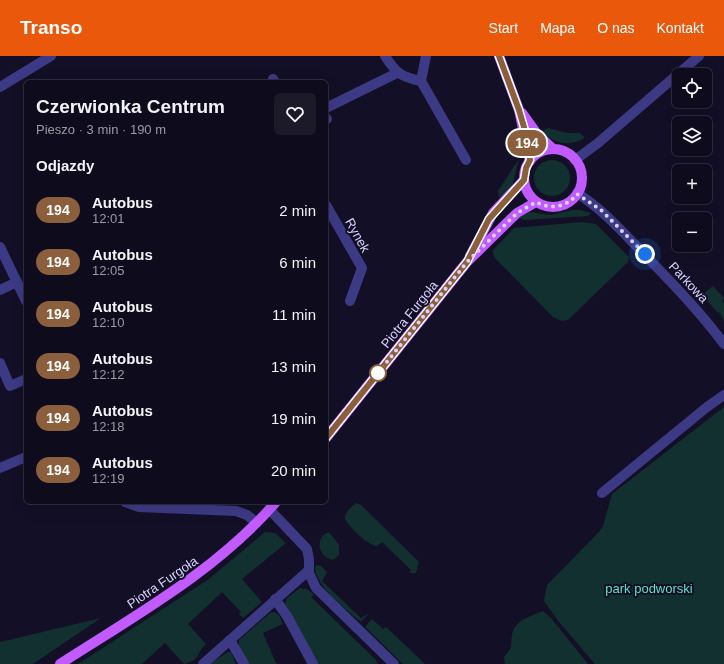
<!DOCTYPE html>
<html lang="pl">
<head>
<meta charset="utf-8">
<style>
  :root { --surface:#0e0b1c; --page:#1c1929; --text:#f1f3f6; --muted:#9b9ba3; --line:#2e2b3b; --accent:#ea580c }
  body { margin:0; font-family:Helvetica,sans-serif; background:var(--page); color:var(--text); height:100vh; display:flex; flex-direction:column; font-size:15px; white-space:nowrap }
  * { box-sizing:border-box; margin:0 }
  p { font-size:13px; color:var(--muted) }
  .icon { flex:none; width:22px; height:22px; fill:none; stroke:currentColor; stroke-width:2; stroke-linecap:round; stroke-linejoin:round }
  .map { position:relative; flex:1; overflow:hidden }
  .details { position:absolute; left:24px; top:24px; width:304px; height:424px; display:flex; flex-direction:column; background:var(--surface); border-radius:6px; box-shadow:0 4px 16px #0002,0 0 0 1px var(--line) }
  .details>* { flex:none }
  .badge { padding:0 8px; border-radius:13px; font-size:14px; line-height:26px }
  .buttons { position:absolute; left:672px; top:12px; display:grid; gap:8px }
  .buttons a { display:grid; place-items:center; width:40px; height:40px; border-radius:6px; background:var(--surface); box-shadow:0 4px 16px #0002,0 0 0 1px var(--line); font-size:20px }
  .you { position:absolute; width:20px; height:20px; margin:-10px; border:3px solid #fff; border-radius:50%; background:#1a73e8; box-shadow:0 0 0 6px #1a73e833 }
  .map>.badge { position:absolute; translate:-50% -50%; box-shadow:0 0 0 2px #fff }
  h2 { padding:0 12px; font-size:15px; line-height:36px }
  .round { display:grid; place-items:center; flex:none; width:42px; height:42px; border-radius:6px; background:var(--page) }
  .overview { display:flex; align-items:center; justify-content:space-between; height:68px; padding:0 12px }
  h1 { font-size:19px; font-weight:700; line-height:30px }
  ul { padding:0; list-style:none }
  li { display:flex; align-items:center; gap:12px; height:52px; padding:0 12px }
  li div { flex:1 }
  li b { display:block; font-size:15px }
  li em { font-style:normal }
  li .badge { min-width:44px; font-weight:700; text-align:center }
  header { display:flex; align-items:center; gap:24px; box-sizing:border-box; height:56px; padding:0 20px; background:var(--accent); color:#fff }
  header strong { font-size:19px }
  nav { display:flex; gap:22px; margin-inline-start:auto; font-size:14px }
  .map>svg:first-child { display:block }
  .green { fill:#12302f }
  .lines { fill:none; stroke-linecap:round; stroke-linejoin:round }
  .minor { stroke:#3d3a85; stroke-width:10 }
  .major { stroke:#c25bff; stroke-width:10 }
  .line-casing { stroke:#fff; stroke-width:9 }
  .line { stroke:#8b5e3c; stroke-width:6 }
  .walk { stroke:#d9d4ff; stroke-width:4; stroke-dasharray:0 7.2 }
  .stop-dot { fill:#fff; stroke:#8b5e3c; stroke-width:2 }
  .labels { text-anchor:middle; stroke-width:4; stroke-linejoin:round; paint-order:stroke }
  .street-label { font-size:13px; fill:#d9d4ff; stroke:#130f26 }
  .park-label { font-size:13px; fill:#5fe0c0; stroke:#130f26 }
</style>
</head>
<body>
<header>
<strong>Transo</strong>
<nav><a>Start</a><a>Mapa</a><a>O nas</a><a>Kontakt</a></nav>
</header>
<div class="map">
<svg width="724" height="608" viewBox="0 0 724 608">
  <rect width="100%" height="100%" fill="#130f26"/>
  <!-- green -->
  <g class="green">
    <path d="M548,72l19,5h13l5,5c-16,9 -31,6 -43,-7z"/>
    <path d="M519,103l-7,28 -13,11 -1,-7z"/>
    <circle cx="552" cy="122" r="18"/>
    <path d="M572,154h8l11,3 -3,3 -64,4 -7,-2 13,-6 21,3z"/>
    <path d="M582,166l14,2 33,33 -1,5 -60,58 -6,1 -9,-4 -58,-59 -3,-7 22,-23z"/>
    <path d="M713,230l11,12 -2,3 2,2v18l-4,-8 -4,-2 -14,-16z"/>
    <path d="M724,351v257h-129l-35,-41 -16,-22 3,-16 52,-53 4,-6 9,-32z"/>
    <path d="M356,447l5,2 58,57 -3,11h-7l2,-3 -29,-28 -5,4c-7,1 -31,-21 -32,-28 0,-6 7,-12 11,-15z"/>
    <path d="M265,476l10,1 11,10 -44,36 20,23 -19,16 -4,-4 2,-2 -19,-20 -34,32 18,20c-10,9 -5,16 -22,20l-19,-21 -23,21h-64l131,-85z"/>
    <path d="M329,476l10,13v10l-6,5c-15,-3 -19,-22 -4,-28z"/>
    <path d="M317,509l4,1 6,6 -5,9 39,37 8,-5 -8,9c-14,-12 -46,-36 -46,-55z"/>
    <path d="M300,532l7,1 7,6 -3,2 64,62 3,5h-62l-31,-60 2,-6z"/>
    <path d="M543,555l8,7 37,46h-83l-1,-7c10,-12 6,-9 8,-22 2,-15 20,-19 31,-24z"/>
    <path d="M274,556l5,3 4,9 -20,9 13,30 3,1h-31l-9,-17v-7l31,-27z"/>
    <path d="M101,562l-68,46h-33v-22z"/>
    <path d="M372,563l11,10 3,-2 39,37h-22l-38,-37z"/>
    <path d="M228,596h3l5,12h-27z"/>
  </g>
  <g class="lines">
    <!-- minor -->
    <g class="minor">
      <path d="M385,0c11,17 16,21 36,25l5,-25"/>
      <path d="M273,23l2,3"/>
      <path d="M421,25l45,79"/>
      <path d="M0,31l51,-31"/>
      <path d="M326,52l71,-35"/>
      <path d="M326,62l1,1"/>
      <path d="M575,104l23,-17 101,-87"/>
      <path d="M577,137c25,16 44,37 64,58 29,30 58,59 83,93"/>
      <path d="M326,149l36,63 -12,33"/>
      <path d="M0,191l26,54"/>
      <path d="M0,234l17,-8"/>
      <path d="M0,307l10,23 16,-7"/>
      <path d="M0,412l26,-11"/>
      <path d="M602,437l105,-86 17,-12"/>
      <path d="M125,446l14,5 97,4 11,4 10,8"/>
      <path d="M269,453l38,40 2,10v14l7,15 78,76"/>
      <path d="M275,543l12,17 26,48"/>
      <path d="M230,584l14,24"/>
      <path d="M203,608l105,-93"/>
    </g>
    <!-- major -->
    <g class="major">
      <path d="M499,0l20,54 11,51"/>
      <path d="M522,57l15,21 16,15"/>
      <circle cx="553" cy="122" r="29"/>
      <path d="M470,200l23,-43 31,-33"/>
      <path d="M326,382l141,-176 50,-49 19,-11"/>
      <path d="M60,608c76,-49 156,-93 216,-162"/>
    </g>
  </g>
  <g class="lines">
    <!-- line casing -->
    <g class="line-casing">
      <path id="line" d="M326,382l141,-176 22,-43 35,-39 2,-12 4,-8 -4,-26 -7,-24 -20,-54"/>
    </g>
    <!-- line -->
    <use href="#line" class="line"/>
    <!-- walk -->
    <path class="walk" d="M378,317l89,-111 50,-49 19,-11c15,8 31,5 41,-8l24,16 44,44"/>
  </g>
  <!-- markers -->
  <circle class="stop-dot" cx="378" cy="317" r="8"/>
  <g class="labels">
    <!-- street labels -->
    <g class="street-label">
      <text transform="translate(358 179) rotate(61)" y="5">Rynek</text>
      <text transform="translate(689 226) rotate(47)" y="5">Parkowa</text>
      <text transform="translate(409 258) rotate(-51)" y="5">Piotra Furgoła</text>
      <text transform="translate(162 526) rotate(-34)" y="5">Piotra Furgoła</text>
    </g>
    <!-- park labels -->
    <g class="park-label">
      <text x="649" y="537">park podworski</text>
    </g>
  </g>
</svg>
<div class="buttons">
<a><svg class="icon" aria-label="locate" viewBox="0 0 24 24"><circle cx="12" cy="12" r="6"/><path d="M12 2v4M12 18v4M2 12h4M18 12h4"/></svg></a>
<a><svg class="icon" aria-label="layers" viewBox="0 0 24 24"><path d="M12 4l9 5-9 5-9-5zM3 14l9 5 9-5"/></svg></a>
<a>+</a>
<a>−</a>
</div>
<div class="you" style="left:645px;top:198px"></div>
<b class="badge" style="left:527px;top:87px;background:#8b5e3c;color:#fff">194</b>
<section class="details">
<div class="overview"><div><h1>Czerwionka Centrum</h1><p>Pieszo · 3 min · 190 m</p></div><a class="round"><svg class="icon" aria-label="heart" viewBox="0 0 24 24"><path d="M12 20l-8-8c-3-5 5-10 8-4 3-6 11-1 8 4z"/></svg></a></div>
<h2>Odjazdy</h2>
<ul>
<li><span class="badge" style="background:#8b5e3c;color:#fff">194</span><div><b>Autobus</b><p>12:01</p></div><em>2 min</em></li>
<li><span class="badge" style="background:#8b5e3c;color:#fff">194</span><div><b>Autobus</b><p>12:05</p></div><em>6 min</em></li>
<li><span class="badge" style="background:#8b5e3c;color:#fff">194</span><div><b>Autobus</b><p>12:10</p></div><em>11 min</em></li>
<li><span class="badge" style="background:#8b5e3c;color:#fff">194</span><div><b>Autobus</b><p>12:12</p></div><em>13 min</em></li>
<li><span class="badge" style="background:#8b5e3c;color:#fff">194</span><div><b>Autobus</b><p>12:18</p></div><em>19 min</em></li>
<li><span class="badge" style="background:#8b5e3c;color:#fff">194</span><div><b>Autobus</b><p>12:19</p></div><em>20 min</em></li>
</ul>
</section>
</div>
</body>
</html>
